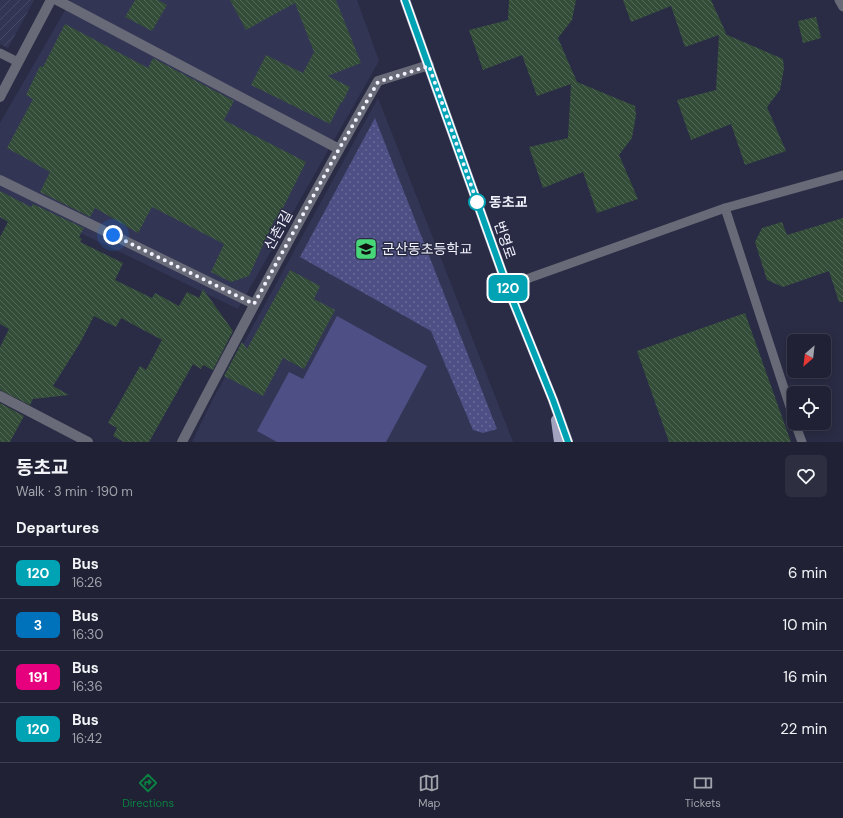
<!DOCTYPE html>
<html lang="en">
<head>
<meta charset="utf-8">
<style>
  :root { --surface:#202134; --page:#2d2e40; --text:#f1f3f6; --muted:#a2a3ac; --line:#3d3e4f; --accent:#0b8043 }
  body { margin:0; font-family:"DM Sans","Noto Sans KR",sans-serif; background:var(--page); color:var(--text); height:100vh; display:flex; flex-direction:column; font-size:15px; white-space:nowrap }
  * { box-sizing:border-box; margin:0 }
  p { font-size:13px; color:var(--muted) }
  .icon { flex:none; width:22px; height:22px; fill:none; stroke:currentColor; stroke-width:2; stroke-linecap:round; stroke-linejoin:round }
  .map { position:relative; height:442px; overflow:hidden }
  .side { display:flex; flex-direction:column; background:var(--surface); flex:1 }
  .side>* { flex:none }
  .badge { padding:0 8px; border-radius:6px; font-size:14px; line-height:26px }
  .needle { width:26px; rotate:208deg }
  .fabs { position:absolute; left:787px; top:334px; display:grid; gap:8px }
  .fabs a { display:grid; place-items:center; width:44px; height:44px; border-radius:6px; background:var(--surface); box-shadow:0 2px 10px #0003,0 0 0 1px var(--line); font-size:20px }
  .you { position:absolute; width:20px; height:20px; margin:-10px; border:3px solid #fff; border-radius:50%; background:#1a73e8; box-shadow:0 0 0 6px #1a73e833 }
  .map>.badge { position:absolute; translate:-50% -50%; box-shadow:0 0 0 2px #fff }
  h2 { padding:0 16px; font-size:15px; line-height:36px }
  .round { display:grid; place-items:center; flex:none; width:42px; height:42px; border-radius:6px; background:var(--page) }
  .overview { display:flex; align-items:center; justify-content:space-between; height:68px; padding:0 16px }
  h1 { font-size:19px; font-weight:700; line-height:30px }
  ul { padding:0; list-style:none }
  li { display:flex; align-items:center; gap:12px; height:52px; padding:0 16px; border-top:1px solid var(--line) }
  li div { flex:1 }
  li b { display:block; font-size:15px }
  li em { font-style:normal }
  li .badge { min-width:44px; font-weight:700; text-align:center }
  .tabs { display:flex; justify-content:space-around; align-items:center; height:56px; border-top:1px solid var(--line); background:var(--surface); font-size:11px; color:var(--muted) }
  .tabs a { display:grid; justify-items:center; gap:2px }
  .tabs .active { color:var(--accent) }
  .map>svg:first-child { display:block }
  .built { fill:#333555 }
  .industrial { fill:url(#industrial-furrows) }
  .grass { fill:url(#grass-dots) }
  .garden { fill:#4e5085 }
  .building { fill:url(#building-back-hatch) }
  .lines { fill:none; stroke-linecap:round; stroke-linejoin:round }
  .service { stroke:#686a77; stroke-width:9 }
  .minor { stroke:#686a77; stroke-width:10 }
  .primary { stroke:#a2a4bf; stroke-width:10 }
  .line-casing { stroke:#fff; stroke-width:9 }
  .line { stroke:#00a3b4; stroke-width:6 }
  .walk { stroke:#f1f2fd; stroke-width:4; stroke-dasharray:0 7.2 }
  .stop-dot { fill:#fff; stroke:#00a3b4; stroke-width:2 }
  .labels { text-anchor:middle; stroke-width:3; stroke-linejoin:round; paint-order:stroke }
  .stop-label { font-size:14px; font-weight:bold; fill:#f1f2fd; stroke:#2a2c45; text-anchor:start }
  .street-label { font-size:14px; fill:#f1f2fd; stroke:#2a2c45 }
  .poi-label { font-size:14px; fill:#f1f2fd; stroke:#2a2c45; text-anchor:start }
</style>
</head>
<body>
<div class="map">
<svg width="843" height="442" viewBox="0 0 843 442">
  <defs>
    <pattern id="industrial-furrows" width="10" height="10" patternUnits="userSpaceOnUse"><rect width="10" height="10" fill="#333555"/><path d="M-1 1l2-2M0 10L10 0M9 11l2-2" fill="none" stroke="#474966"/></pattern>
    <pattern id="grass-dots" width="8" height="8" patternUnits="userSpaceOnUse"><rect width="8" height="8" fill="#4e5085"/><path d="M2 2h.1M6 6h.1" fill="none" stroke="#686a97" stroke-width="1.8" stroke-linecap="round"/></pattern>
    <pattern id="building-back-hatch" width="6" height="6" patternUnits="userSpaceOnUse"><rect width="6" height="6" fill="#334d39"/><path d="M-1 5l2 2M0 0l6 6M5-1l2 2" fill="none" stroke="#516757"/></pattern>
  </defs>
  <rect width="100%" height="100%" fill="#2a2c45"/>
  <!-- built -->
  <g class="built">
    <path d="M71,0h286l22,61 -141,248 -238,-115v-71z"/>
    <path d="M378,98l135,344h-321l21,-43z"/>
  </g>
  <!-- industrial -->
  <path class="industrial" d="M0,0h34l-26,48 -8,-4z"/>
  <!-- grass -->
  <path class="grass" d="M375,118l122,311 -14,4 -10,-3 -42,-99 -131,-74z"/>
  <!-- garden -->
  <path class="garden" d="M337,316l90,50 -41,76h-109l-20,-11 32,-59 14,7z"/>
  <!-- building -->
  <g class="building">
    <path d="M135,0h23l9,5 -15,26 -27,-14z"/>
    <path d="M230,0h106l25,63 -33,13 22,11 -8,16 -1,-1 -11,22 -79,-39 15,-30 37,18 11,-21 -19,-49 -49,27z"/>
    <path d="M509,0h67l-4,20 -14,18 19,44 58,24 1,9 -4,23 -13,17 19,44 -41,14 -14,-41 -40,16 -14,-41 39,-9 3,-54 -34,12 -15,-41 -39,15 -14,-40 39,-10z"/>
    <path d="M623,0h88l15,33 -1,1 58,25 1,9 -4,22 -13,17 19,44 -41,14 -14,-41 -40,16 -14,-40 39,-10 3,-55 -34,12 -14,-41 -40,16z"/>
    <path d="M816,17l5,21 -18,5 -5,-22z"/>
    <path d="M65,24l83,44 5,-10 81,43 -10,19 82,42 -29,58 -2,-1 -26,57 -18,6 -20,-10 13,-28 -72,-37 -14,26 -43,-25 -5,9 -50,-25 10,-20 -43,-24 26,-49 -7,-4 14,-29 3,1z"/>
    <path d="M0,191l31,16 2,-3 51,24 -5,9 3,2 -2,3 43,21 -8,17 37,18 3,-5 24,13 8,-14 12,6 4,-9 30,42 -20,39 -10,-5 -2,4 -8,-5 -44,78h-25l-11,-6 4,-8 -9,-5 32,-57 6,4 16,-30 -41,-22 -5,9 -22,-11 -14,27 -27,43 16,9 -36,4 -3,6 -30,-15v-43l9,-18 -9,-5v-87l8,-15 -8,-5z"/>
    <path d="M843,218v84h-4l-10,-31 -46,16 -16,-7 -12,-38 7,-14 20,-6 5,13z"/>
    <path d="M290,270l30,16 -6,13 21,11 -31,59 -21,-11 -20,38 -39,-20 18,-34 5,7z"/>
    <path d="M745,313l46,129h-122l-32,-91z"/>
    <path d="M0,403l24,13 -14,26h-10z"/>
  </g>
  <g class="lines">
    <!-- service -->
    <g class="service">
      <path d="M839,0l4,7"/>
      <path d="M0,53l18,9"/>
      <path d="M725,208l69,211"/>
      <path d="M507,286l218,-78 118,-33"/>
      <path d="M795,423l7,19"/>
    </g>
    <!-- minor -->
    <g class="minor">
      <path d="M57,0l282,149"/>
      <path d="M0,97l51,-97"/>
      <path d="M0,180l254,124"/>
      <path d="M0,396l88,46"/>
      <path d="M182,442c63,-121 127,-242 196,-361l51,-16"/>
    </g>
    <!-- primary -->
    <g class="primary">
      <path d="M405,0l102,286 46,114 15,42"/>
      <path d="M556,420l3,22"/>
    </g>
  </g>
  <g class="lines">
    <!-- line casing -->
    <g class="line-casing">
      <path id="line" d="M405,0l102,286 46,114 15,42"/>
    </g>
    <!-- line -->
    <use href="#line" class="line"/>
    <!-- walk -->
    <path class="walk" d="M113,235l141,69 85,-155 39,-67 51,-16 48,136"/>
  </g>
  <!-- icons -->
  <defs>
    <g id="school-square" transform="scale(1.15)"><rect x="-9" y="-9" width="18" height="18" rx="4" fill="#48d778" stroke="#2a2c45"/><path d="M0-5L7-2L0 1L-7-2ZM-4 1L0 2.5L4 1V4Q0 6-4 4Z" fill="#111"/></g>
  </defs>
  <g fill-rule="evenodd">
    <use href="#school-square" x="366" y="249"/>
  </g>
  <!-- markers -->
  <circle class="stop-dot" cx="477" cy="202" r="8"/>
  <g class="labels">
    <!-- stop labels -->
    <g class="stop-label">
      <text x="489" y="207">동초교</text>
    </g>
    <!-- street labels -->
    <g class="street-label">
      <text transform="translate(278 230) rotate(-61)" y="5">신촌1길</text>
      <text transform="translate(505 240) rotate(71)" y="5">번영로</text>
    </g>
    <!-- poi labels -->
    <g class="poi-label">
      <text x="382" y="254">군산동초등학교</text>
    </g>
  </g>
</svg>
<div class="fabs">
<a><svg class="needle" viewBox="-14 -14 28 28"><path d="M0-13l5 13h-10z" fill="#e53935"/><path d="M0 13l5-13h-10z" fill="#a2a3ac"/></svg></a>
<a><svg class="icon" aria-label="locate" viewBox="0 0 24 24"><circle cx="12" cy="12" r="6"/><path d="M12 2v4M12 18v4M2 12h4M18 12h4"/></svg></a>
</div>
<div class="you" style="left:113px;top:235px"></div>
<b class="badge" style="left:508px;top:288px;background:#00a3b4;color:#fff">120</b>
</div>
<section class="side">
<div class="overview"><div><h1>동초교</h1><p>Walk · 3 min · 190 m</p></div><a class="round"><svg class="icon" aria-label="heart" viewBox="0 0 24 24"><path d="M12 20l-8-8c-3-5 5-10 8-4 3-6 11-1 8 4z"/></svg></a></div>
<h2>Departures</h2>
<ul>
<li><span class="badge" style="background:#00a3b4;color:#fff">120</span><div><b>Bus</b><p>16:26</p></div><em>6 min</em></li>
<li><span class="badge" style="background:#0072bc;color:#fff">3</span><div><b>Bus</b><p>16:30</p></div><em>10 min</em></li>
<li><span class="badge" style="background:#e6007e;color:#fff">191</span><div><b>Bus</b><p>16:36</p></div><em>16 min</em></li>
<li><span class="badge" style="background:#00a3b4;color:#fff">120</span><div><b>Bus</b><p>16:42</p></div><em>22 min</em></li>
</ul>
</section>
<nav class="tabs">
<a class="active"><svg class="icon" aria-label="directions" viewBox="0 0 24 24"><path d="M12 3l9 9-9 9-9-9zM9 14v-3h6M13 9l2 2-2 2"/></svg>Directions</a>
<a><svg class="icon" aria-label="map" viewBox="0 0 24 24"><path d="M3 6l6-2 6 2 6-2v14l-6 2-6-2-6 2zM9 4v14M15 6v14"/></svg>Map</a>
<a><svg class="icon" aria-label="tickets" viewBox="0 0 24 24"><path d="M3 7h18v10H3zM15 7v10"/></svg>Tickets</a>
</nav>
</body>
</html>
